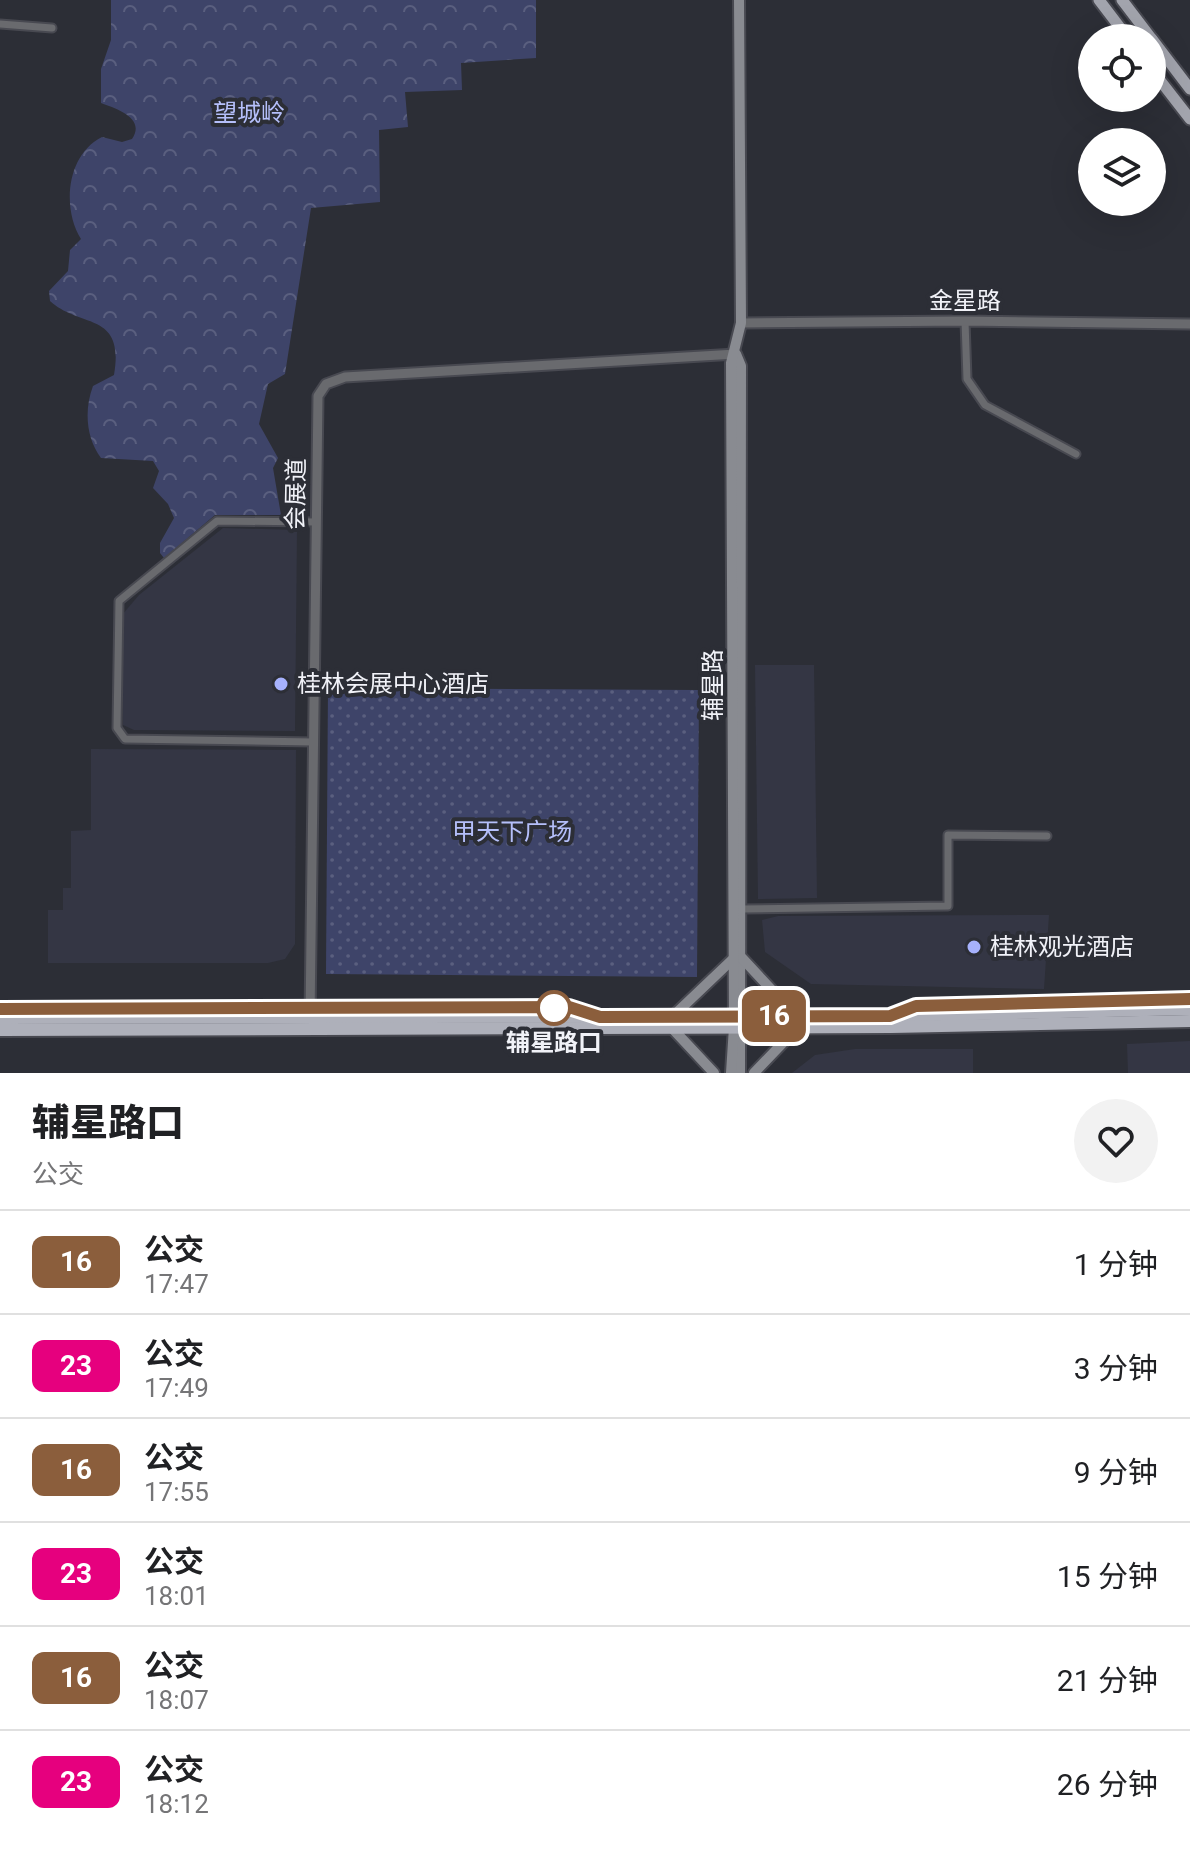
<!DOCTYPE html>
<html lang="zh">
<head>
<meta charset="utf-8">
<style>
  :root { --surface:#fff; --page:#f2f2f2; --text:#202124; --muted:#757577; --line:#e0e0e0 }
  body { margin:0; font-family:Roboto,"Noto Sans SC",sans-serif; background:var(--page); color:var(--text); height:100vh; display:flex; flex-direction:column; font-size:30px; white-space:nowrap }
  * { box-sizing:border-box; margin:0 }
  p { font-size:26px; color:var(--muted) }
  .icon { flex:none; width:44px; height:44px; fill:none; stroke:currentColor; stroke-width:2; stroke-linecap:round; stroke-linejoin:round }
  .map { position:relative; height:1073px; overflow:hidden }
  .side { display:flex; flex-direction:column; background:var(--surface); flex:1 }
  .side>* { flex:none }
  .badge { padding:0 16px; border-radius:12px; font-size:28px; line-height:52px }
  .fabs { position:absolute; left:1078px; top:24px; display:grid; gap:16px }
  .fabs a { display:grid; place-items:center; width:88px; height:88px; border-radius:50%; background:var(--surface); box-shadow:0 8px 32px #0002; font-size:40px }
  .map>.badge { position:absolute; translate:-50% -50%; box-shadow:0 0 0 4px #fff }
  .round { display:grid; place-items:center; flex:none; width:84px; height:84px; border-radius:42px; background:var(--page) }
  .head { display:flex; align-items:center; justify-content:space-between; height:136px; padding:0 32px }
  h1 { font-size:38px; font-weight:800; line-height:60px }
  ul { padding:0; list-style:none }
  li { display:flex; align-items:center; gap:24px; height:104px; padding:0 32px; border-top:2px solid var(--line) }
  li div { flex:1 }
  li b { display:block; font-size:30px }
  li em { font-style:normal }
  li .badge { min-width:88px; font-weight:700; text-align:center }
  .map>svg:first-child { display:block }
  .built { fill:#343644 }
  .grass { fill:url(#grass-dots) }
  .forest { fill:url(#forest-crowns) }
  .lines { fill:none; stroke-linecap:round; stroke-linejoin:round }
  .minor-casing { stroke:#484951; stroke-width:11 }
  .tertiary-casing { stroke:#484951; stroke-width:13 }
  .secondary-casing { stroke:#484951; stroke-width:14 }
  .primary-casing { stroke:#484951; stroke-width:15 }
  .trunk-casing { stroke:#484951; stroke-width:16 }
  .minor { stroke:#696a6e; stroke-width:7 }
  .tertiary { stroke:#696a6e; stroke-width:9 }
  .secondary { stroke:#898b91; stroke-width:10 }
  .primary { stroke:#a2a4ad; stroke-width:11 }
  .trunk { stroke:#aeb0ba; stroke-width:12 }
  .line-casing { stroke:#fff; stroke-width:18 }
  .line { stroke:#8b5e3c; stroke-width:12 }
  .poi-dot { fill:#a6b1fc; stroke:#2c2e36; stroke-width:3 }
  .stop-dot { fill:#fff; stroke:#8b5e3c; stroke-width:4 }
  .labels { text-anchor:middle; stroke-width:8; stroke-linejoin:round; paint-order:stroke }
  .park-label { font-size:24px; fill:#b5bffa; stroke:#2c2e36 }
  .street-label { font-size:24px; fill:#f1f2f8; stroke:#2c2e36 }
  .poi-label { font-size:24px; fill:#f1f2f8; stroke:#2c2e36; text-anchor:start }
  .stop-label { font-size:24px; font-weight:bold; fill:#f1f2f8; stroke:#2c2e36 }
</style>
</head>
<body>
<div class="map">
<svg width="1190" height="1073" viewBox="0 0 1190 1073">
  <defs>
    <pattern id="grass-dots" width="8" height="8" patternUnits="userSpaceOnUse" patternTransform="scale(2)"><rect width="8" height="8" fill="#3e4469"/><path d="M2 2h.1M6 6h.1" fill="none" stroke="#5a5f7f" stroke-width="1.8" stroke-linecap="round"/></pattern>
    <pattern id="forest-crowns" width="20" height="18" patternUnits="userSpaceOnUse" patternTransform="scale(2)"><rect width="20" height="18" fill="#3e4469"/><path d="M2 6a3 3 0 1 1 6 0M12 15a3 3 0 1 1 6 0" fill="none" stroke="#5a5f7f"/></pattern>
  </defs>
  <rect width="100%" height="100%" fill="#2c2e36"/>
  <!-- built -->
  <g class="built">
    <path d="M223,528l74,2 -2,201 -161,-1 -11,-5 -1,-110 17,-20z"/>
    <path d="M755,665h59l3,233 -59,1z"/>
    <path d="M91,749l205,1 -1,194 -10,15 -17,4h-220v-53h15v-22h8v-57l20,-1z"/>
    <path d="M1049,915l-5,74 -233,-5 -46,-32 -3,-32 16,-4z"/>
    <path d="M1190,1041v32h-62l-1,-29z"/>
    <path d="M855,1049h118v24h-181l23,-18z"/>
  </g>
  <!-- grass -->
  <path class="grass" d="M328,688l371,2 -2,287 -371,-3z"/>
  <!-- forest -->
  <path class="forest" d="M111,0h425v58l-75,5 1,27 -57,2 3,35 -29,3 1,72 -69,6 -26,166 -17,10 -9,40 19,34 -5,10 8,47h-66l-51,43 -4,-5v-10l14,-25 -6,-14 -15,-16 6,-17 -6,-10 -52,-3c-15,-20 -17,-48 -8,-72l21,-11c11,-64 -33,-46 -64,-74l-1,-10 19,-20 2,-21 11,-11c-19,-30 -15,-84 21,-102l20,5 10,-3c14,-21 -15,-30 -31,-36v-34l10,-29z"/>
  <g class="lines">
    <!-- minor casing -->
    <g class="minor-casing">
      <g id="minor">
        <path d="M0,24l52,4"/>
        <path d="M965,321l2,58 18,26 91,49"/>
        <path d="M313,742l-188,-3 -8,-11 2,-127 98,-80 99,1"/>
        <path d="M742,909l206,-3v-71l99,1"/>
      </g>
    </g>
    <!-- tertiary casing -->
    <g class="tertiary-casing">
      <g id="tertiary">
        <path d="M741,323l224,-2 225,3"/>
        <path d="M310,1018l8,-622 8,-12 19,-7 391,-23"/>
      </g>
    </g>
    <!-- secondary casing -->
    <g class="secondary-casing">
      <g id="secondary">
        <path d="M736,354l5,12 -1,707"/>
        <path d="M742,958l54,58"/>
        <path d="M673,1016l61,-58"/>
        <path d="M671,1027l43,46"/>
        <path d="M731,1073l3,-46 -3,-664 10,-40 -2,-323"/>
        <path d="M754,1073l44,-46"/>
      </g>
    </g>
    <!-- primary casing -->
    <g class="primary-casing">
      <g id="primary">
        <path d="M1099,0l29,38"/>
        <path d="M1122,0l29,38"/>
        <path d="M1152,39l38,50"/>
        <path d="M1152,70l38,49"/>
      </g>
    </g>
    <!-- trunk casing -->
    <g class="trunk-casing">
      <g id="trunk">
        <path d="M0,1018l890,-2 300,-7"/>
        <path d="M0,1030l891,-3 299,-6"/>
      </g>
    </g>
    <!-- minor -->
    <use href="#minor" class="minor"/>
    <!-- tertiary -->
    <use href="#tertiary" class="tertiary"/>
    <!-- secondary -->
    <use href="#secondary" class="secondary"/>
    <!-- primary -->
    <use href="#primary" class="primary"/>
    <!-- trunk -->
    <use href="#trunk" class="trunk"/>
  </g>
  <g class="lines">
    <!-- line casing -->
    <g class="line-casing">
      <path id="line" d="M0,1009l569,-2 31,10 290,-1 26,-10 274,-7"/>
    </g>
    <!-- line -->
    <use href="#line" class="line"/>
  </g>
  <!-- markers -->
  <g class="poi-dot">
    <circle cx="281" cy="684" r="8"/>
    <circle cx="974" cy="947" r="8"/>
  </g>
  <circle class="stop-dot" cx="554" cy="1008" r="16"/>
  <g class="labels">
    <!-- park labels -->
    <g class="park-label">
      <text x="249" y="121">望城岭</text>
      <text x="512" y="840">甲天下广场</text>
    </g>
    <!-- street labels -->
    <g class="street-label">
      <text x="965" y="309">金星路</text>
      <text transform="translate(296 494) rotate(-89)" y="8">会展道</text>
      <text transform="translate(713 685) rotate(-90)" y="8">辅星路</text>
    </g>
    <!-- poi labels -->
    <g class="poi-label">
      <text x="297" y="692">桂林会展中心酒店</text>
      <text x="990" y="955">桂林观光酒店</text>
    </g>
    <!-- stop labels -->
    <g class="stop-label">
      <text x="554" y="1051">辅星路口</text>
    </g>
  </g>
</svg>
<div class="fabs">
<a><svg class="icon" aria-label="locate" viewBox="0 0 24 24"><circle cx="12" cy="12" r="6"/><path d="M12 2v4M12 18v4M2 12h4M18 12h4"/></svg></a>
<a><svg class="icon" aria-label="layers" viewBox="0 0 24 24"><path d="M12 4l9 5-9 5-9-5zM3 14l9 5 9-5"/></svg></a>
</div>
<b class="badge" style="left:774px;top:1016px;background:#8b5e3c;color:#fff">16</b>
</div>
<section class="side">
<div class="head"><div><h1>辅星路口</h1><p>公交</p></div><a class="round"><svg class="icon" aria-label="heart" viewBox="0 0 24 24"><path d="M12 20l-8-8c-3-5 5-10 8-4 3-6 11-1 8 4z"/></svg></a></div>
<ul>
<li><span class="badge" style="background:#8b5e3c;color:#fff">16</span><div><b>公交</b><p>17:47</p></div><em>1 分钟</em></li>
<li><span class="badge" style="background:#e6007e;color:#fff">23</span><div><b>公交</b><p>17:49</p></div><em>3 分钟</em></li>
<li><span class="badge" style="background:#8b5e3c;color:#fff">16</span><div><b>公交</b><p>17:55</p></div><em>9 分钟</em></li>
<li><span class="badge" style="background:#e6007e;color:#fff">23</span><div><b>公交</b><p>18:01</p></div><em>15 分钟</em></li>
<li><span class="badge" style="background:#8b5e3c;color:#fff">16</span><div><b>公交</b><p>18:07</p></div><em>21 分钟</em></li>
<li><span class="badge" style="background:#e6007e;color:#fff">23</span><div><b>公交</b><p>18:12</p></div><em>26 分钟</em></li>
</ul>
</section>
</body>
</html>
